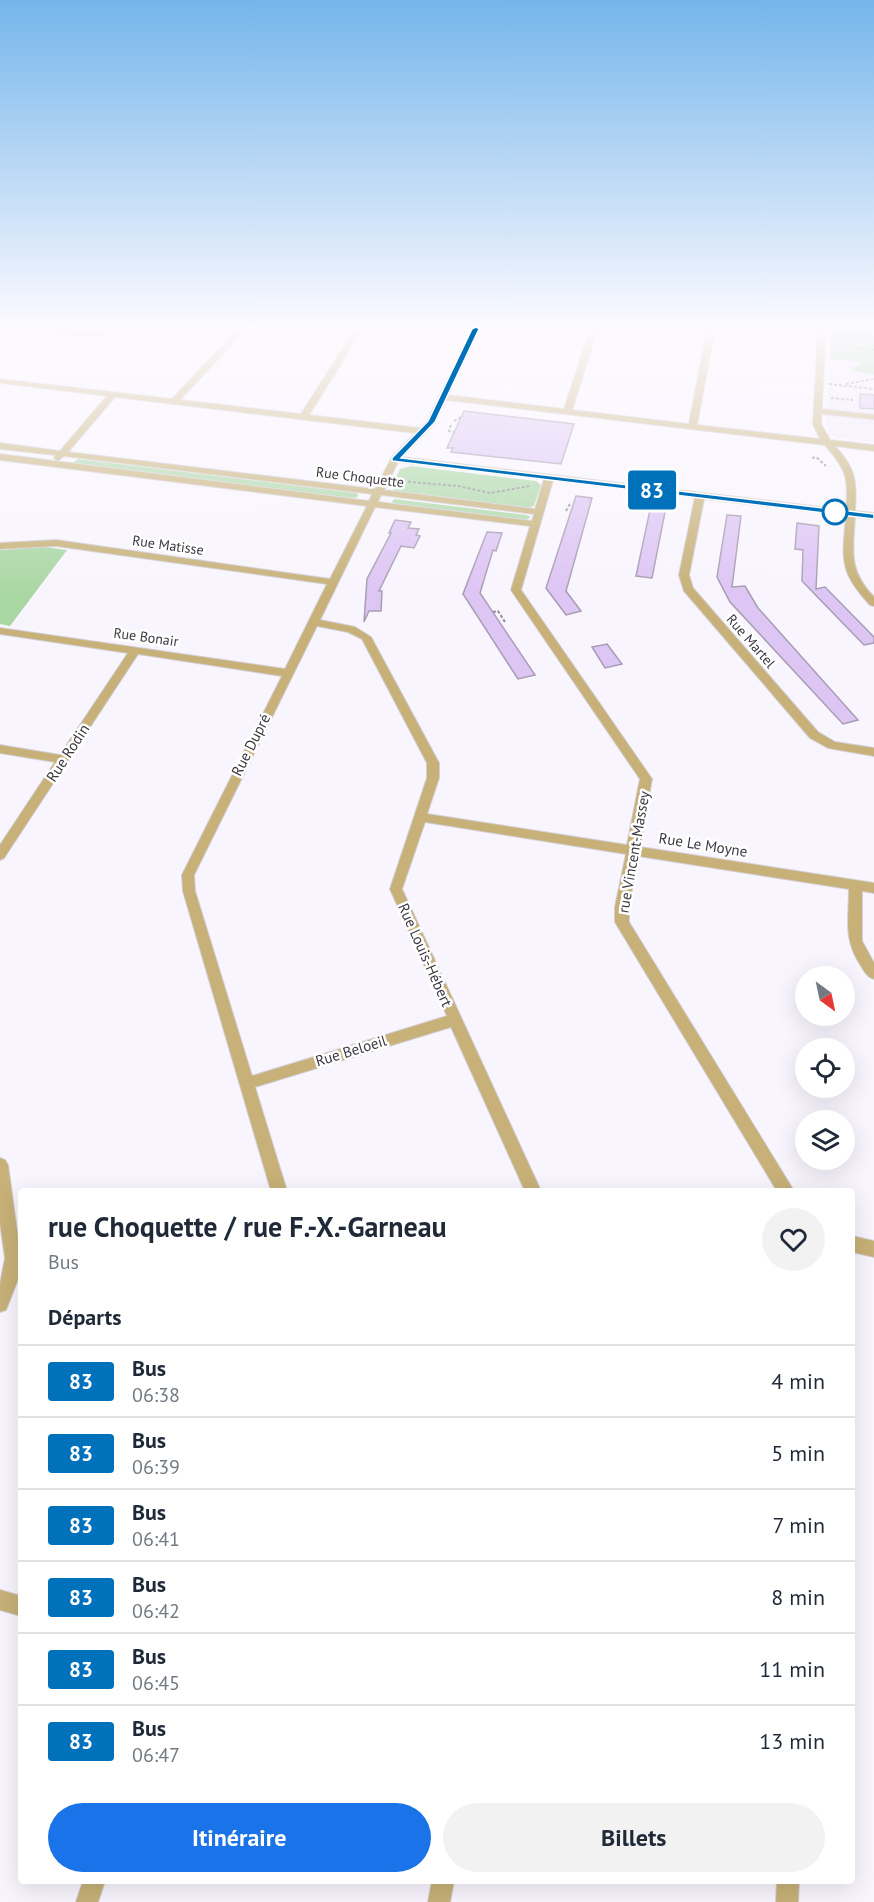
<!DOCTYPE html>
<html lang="fr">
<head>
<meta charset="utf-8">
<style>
  :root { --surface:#fff; --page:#f2f2f3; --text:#1f2937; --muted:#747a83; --line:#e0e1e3; --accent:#1a73e8 }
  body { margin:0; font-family:"PT Sans",sans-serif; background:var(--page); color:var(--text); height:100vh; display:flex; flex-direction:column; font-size:22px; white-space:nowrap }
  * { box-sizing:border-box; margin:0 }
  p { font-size:20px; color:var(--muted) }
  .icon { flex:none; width:33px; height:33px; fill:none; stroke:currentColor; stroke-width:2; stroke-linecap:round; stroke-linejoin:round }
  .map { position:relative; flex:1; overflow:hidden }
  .details { position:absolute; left:18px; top:1188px; width:837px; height:696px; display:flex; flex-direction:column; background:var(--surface); border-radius:6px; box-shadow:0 6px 24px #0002 }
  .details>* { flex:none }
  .badge { padding:0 12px; border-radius:4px; font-size:21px; line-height:39px }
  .needle { width:39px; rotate:147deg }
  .controls { position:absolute; left:795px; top:966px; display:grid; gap:12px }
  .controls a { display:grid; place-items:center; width:60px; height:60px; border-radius:50%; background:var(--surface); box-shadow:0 6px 24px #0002; font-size:30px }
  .map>.badge { position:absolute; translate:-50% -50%; box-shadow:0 0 0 3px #fff }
  h2 { padding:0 30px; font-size:22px; line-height:54px }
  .round { display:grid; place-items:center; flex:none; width:63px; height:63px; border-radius:32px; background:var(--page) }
  .headline { display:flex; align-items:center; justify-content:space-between; height:102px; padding:0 30px }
  h1 { font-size:28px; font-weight:700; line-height:45px }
  .action { display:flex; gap:12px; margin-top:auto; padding:12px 30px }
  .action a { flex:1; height:69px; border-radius:36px; background:var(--accent); color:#fff; font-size:24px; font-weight:700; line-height:69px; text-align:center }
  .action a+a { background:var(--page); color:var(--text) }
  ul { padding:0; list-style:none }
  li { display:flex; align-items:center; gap:18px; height:72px; padding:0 30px; border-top:2px solid var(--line) }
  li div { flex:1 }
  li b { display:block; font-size:22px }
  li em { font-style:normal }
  li .badge { min-width:66px; font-weight:700; text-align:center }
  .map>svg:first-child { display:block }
  .built { fill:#f2eafb }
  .green { fill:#a9d7a3 }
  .building { fill:#ddc5f4; stroke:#a79db1; stroke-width:1.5 }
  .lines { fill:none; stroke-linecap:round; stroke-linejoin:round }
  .lane-casing { stroke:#d3cfd8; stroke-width:7 }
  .street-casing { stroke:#d3cfd8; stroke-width:2 }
  .path { stroke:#938f98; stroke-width:2; stroke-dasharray:3 2; stroke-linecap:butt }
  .lane { stroke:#c7b178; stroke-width:4.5 }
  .street { fill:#c7b178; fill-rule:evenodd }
  .line { fill:#0072bc; stroke:#fff; stroke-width:1.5 }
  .stop-dot { fill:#fff; stroke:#0072bc; stroke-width:3 }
  .labels { text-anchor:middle; stroke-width:5; stroke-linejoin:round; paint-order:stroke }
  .far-street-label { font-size:14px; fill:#3c3840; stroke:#fff }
  .street-label { font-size:15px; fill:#3c3840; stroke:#fff }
</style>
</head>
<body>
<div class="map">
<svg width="874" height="1902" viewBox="0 0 874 1902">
  <rect width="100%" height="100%" fill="#f9f5fe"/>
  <!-- built -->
  <path class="built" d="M830,359l44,5v78l-36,-4 -9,-5 -3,-10z"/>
  <!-- green -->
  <g class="green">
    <path d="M831,329h43v46l-23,-5 11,-8 -32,-3z"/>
    <path d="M78,459l278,34 3,3 -7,3 -279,-36z"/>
    <path d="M411,466l125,15 5,4 -7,21 -8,2 -130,-16 -5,-5 9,-18z"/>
    <path d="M394,499l132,16 5,2 -7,4 -129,-17 -3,-2z"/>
    <path d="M44,547l23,3 -57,76 -10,-2v-74z"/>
  </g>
  <!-- building -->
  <g class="building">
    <path d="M860,394l14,1v14l-14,-1z"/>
    <path d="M464,411l110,13 -13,40 -110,-12 2,-4h-6z"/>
    <path d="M576,496l16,2 -26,93 15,20 -15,4 -20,-27z"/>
    <path d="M651,505l15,2 -14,71 -16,-2z"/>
    <path d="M727,515l14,1 -9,71 13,-1 13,22 100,112 -15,4 -113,-122 -13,-25z"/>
    <path d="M395,520l16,2 -3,6 11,1 -3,6 4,1 -6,12 -13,-2 -22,45h3l-1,20h-12l-5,11 3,-43 24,-46h-2z"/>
    <path d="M797,523l22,3 -3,63 9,-2 49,50v6l-10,2 -62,-64 1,-31 -8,-1z"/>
    <path d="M487,532l15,1 -6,18 -3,-1 -13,43 55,82 -17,4 -55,-85z"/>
    <path d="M607,644l15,20 -17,4 -13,-21z"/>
  </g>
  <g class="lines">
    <!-- lane casing -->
    <g class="lane-casing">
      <path id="lane" d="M817,411l57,6"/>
    </g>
    <!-- street casing -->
    <g class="street-casing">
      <g id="street">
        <path d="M8,329l89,3 25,-3 -25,7 -85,-5z"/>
        <path d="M238,329h8l-66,71 121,14 54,-85h8l-54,86 111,13 7,-7 45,-92h8l-32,66 116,14 26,-80h8l-26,81 117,14 18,-95h8l-18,96 123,14 -7,-15 5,-95h8l-5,95 9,16 44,5v6l-39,-5c21,23 22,35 20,65l19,2v6l-19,-2c-2,34 -7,53 19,80v9l-4,-1c-31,-34 -28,-44 -24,-90l-142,-16 -15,76 4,13 125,144 17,10 39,6v8l-46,-8 -18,-10 -126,-147 -5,-16 16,-78 -142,-17 -32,110 131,189 -12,68 234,36v10l-12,-2v50l12,22v16c-7,-2 -9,-7 -13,-13 -18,-27 -12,-46 -12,-77l-211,-33 -9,51v15l165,269h-17l-162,-269v-15l11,-53 -201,-32 -23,67 139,302h-16l-74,-164 -196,60 32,104h-16l-88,-300 -1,-16 100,-199 -144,-22 -134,204 -4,2v-15l55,-83 -55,-9v-8l60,10 68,-102 -128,-19v-6l285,41 42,-85 -271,-38 -56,3v-6l56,-3 274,39 37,-73 -367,-46v-6l369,47 3,-7 -308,-38 -6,5 -4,-3 1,-3 -55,-6v-6l60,8 47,-55 -107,-13v-4l172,20zM115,397l300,36 -23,24 -17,32 -307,-37zM446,400l379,45c21,24 24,33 21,65l-444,-53 32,-33zM398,462l146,17 -9,30 -151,-19zM381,495l153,19 -2,7 -154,-19zM375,507l155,19 -19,64 129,189 -13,66 -200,-31 12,-36v-15l-68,-126 -16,-10 -35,-7zM317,626l31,6 14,7 65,124v15l-37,111 57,127 -195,60 -57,-185 -1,-16z"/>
        <path d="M0,1158l5,2 3,5 13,95 -2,17 -13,33 -6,2v-28l5,-26 -5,-35z"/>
        <path d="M852,1236l22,5v16l-22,-5z"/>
        <path d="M0,1590l21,6v20l-21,-6z"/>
        <path d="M83,1881h22l-7,21h-22z"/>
        <path d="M432,1881h22l-4,21h-22z"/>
        <path d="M777,1881h22l-1,21h-22z"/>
      </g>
    </g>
    <!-- path -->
    <g class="path">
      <path d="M831,345l43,5"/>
      <path d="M829,384l45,5"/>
      <path d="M846,384l28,-5"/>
      <path d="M831,398l22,2"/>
      <path d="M454,421l9,-5"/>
      <path d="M451,425l-2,6 5,1"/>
      <path d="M812,458l4,-1 10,9"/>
      <path d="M398,481l60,5 32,7 40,-7"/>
      <path d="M647,505h15"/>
      <path d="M566,511l5,-9"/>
      <path d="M493,612l5,-1 7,11"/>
    </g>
    <!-- lane -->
    <use href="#lane" class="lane"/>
    <!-- street -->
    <use href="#street" class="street"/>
  </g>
  <!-- sky -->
  <linearGradient id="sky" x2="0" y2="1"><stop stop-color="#75b5eb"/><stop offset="0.55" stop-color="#fcfaff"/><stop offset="1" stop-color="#fcfaff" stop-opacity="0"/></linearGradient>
  <rect width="874" height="595" fill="url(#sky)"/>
  <!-- line -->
  <path class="line" d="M476,327l3,2 -44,93 -34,36 473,56v5l-482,-58v-3l36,-37 44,-92z"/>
  <!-- markers -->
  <circle class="stop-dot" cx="835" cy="512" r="12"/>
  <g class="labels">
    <!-- far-street labels -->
    <g class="far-street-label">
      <text transform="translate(360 477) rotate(7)" y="5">Rue Choquette</text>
      <text transform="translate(168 545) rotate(8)" y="5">Rue Matisse</text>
      <text transform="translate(146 637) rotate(8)" y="5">Rue Bonair</text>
      <text transform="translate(751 641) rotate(49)" y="5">Rue Martel</text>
    </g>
    <!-- street labels -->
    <g class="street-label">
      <text transform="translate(251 745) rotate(-63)" y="5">Rue Dupré</text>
      <text transform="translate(68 753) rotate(-57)" y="5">Rue Rodin</text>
      <text transform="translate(703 845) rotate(9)" y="5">Rue Le Moyne</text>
      <text transform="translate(634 852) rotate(-80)" y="5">rue Vincent-Massey</text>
      <text transform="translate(425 955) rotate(66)" y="5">Rue Louis-Hébert</text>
      <text transform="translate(351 1051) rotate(-17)" y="5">Rue Beloeil</text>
    </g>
  </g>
</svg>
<div class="controls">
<a><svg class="needle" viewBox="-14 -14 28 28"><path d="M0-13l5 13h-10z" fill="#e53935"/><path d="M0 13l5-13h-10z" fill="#747a83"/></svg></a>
<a><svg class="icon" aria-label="locate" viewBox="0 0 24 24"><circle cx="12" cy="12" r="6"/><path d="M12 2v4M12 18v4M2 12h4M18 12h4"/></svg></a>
<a><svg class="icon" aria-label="layers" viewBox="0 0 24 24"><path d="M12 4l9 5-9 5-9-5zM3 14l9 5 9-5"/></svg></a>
</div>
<b class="badge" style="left:652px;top:490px;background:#0072bc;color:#fff">83</b>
<section class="details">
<div class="headline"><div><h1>rue Choquette / rue F.-X.-Garneau</h1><p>Bus</p></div><a class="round"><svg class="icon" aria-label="heart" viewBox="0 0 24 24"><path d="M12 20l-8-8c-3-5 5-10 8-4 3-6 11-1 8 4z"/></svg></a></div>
<h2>Départs</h2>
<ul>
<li><span class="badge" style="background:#0072bc;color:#fff">83</span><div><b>Bus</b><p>06:38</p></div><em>4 min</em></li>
<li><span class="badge" style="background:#0072bc;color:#fff">83</span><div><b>Bus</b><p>06:39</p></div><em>5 min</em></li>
<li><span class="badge" style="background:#0072bc;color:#fff">83</span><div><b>Bus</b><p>06:41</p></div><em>7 min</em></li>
<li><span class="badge" style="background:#0072bc;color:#fff">83</span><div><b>Bus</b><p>06:42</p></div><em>8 min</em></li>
<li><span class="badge" style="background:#0072bc;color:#fff">83</span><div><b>Bus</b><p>06:45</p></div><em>11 min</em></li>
<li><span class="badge" style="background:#0072bc;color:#fff">83</span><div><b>Bus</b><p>06:47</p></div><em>13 min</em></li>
</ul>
<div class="action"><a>Itinéraire</a><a>Billets</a></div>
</section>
</div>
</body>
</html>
